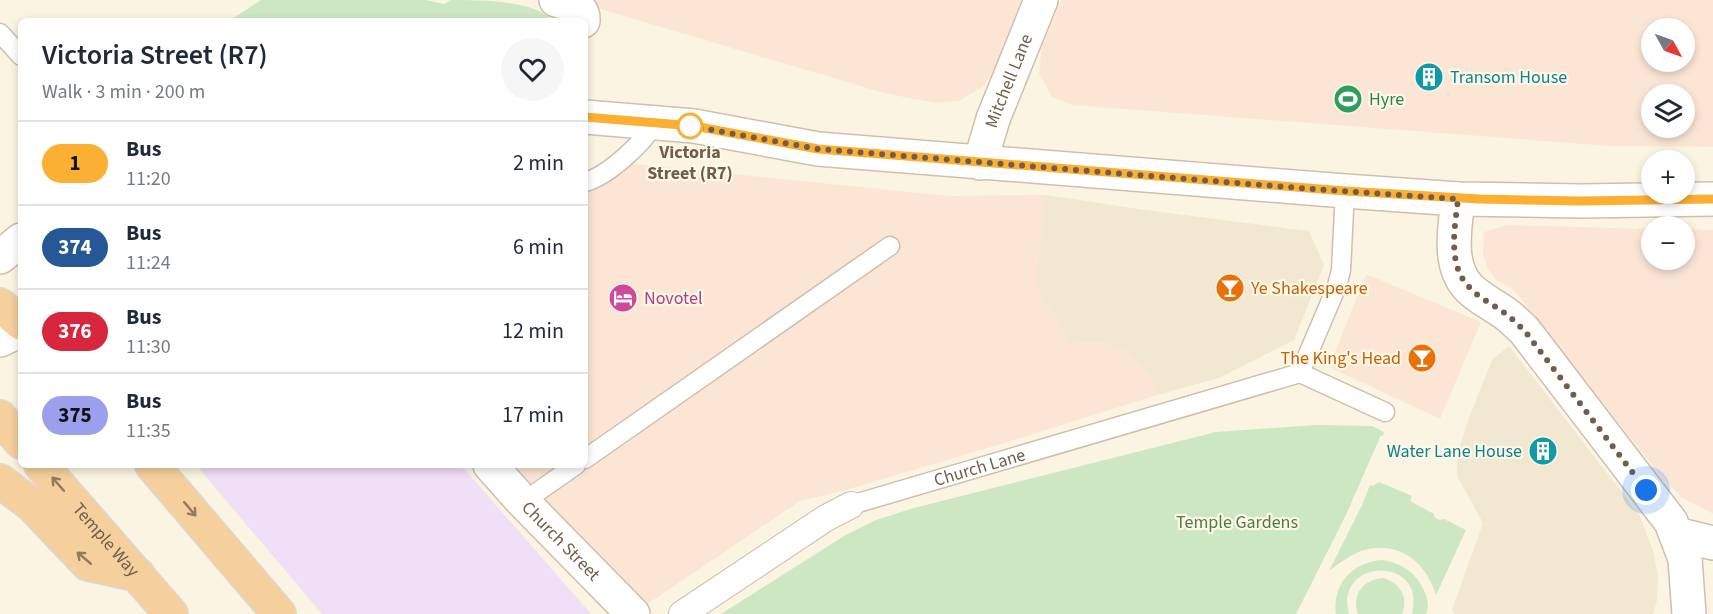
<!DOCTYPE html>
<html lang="en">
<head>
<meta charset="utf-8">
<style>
  :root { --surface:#fff; --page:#f6f6f7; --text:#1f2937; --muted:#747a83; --line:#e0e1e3 }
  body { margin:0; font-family:"Source Sans 3",sans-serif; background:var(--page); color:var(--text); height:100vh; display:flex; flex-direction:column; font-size:22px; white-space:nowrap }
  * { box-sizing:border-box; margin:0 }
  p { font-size:20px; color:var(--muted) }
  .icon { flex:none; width:33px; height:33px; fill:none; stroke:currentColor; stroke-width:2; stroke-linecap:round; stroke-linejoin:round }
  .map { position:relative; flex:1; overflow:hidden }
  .panel { position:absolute; left:18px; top:18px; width:570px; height:450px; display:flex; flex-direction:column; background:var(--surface); border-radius:9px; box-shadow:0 3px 9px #0003 }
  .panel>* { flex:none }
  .badge { padding:0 12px; border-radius:20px; font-size:21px; line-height:39px }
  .needle { width:39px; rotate:130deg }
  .fabs { position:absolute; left:1641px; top:18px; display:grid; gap:12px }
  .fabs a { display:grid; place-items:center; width:54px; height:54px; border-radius:50%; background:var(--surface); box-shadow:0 3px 9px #0003; font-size:30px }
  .you { position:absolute; width:30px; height:30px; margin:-15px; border:4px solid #fff; border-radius:50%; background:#1a73e8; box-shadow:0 0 0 9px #1a73e833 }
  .map>.badge { position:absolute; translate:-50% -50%; box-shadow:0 0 0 3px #fff }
  .round { display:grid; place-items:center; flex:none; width:63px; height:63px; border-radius:32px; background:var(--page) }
  .head { display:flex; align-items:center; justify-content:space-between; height:102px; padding:0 24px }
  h1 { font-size:28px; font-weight:600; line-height:45px }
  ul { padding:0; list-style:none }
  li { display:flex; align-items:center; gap:18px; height:84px; padding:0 24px; border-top:2px solid var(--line) }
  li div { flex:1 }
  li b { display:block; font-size:22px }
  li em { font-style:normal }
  li .badge { min-width:66px; font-weight:700; text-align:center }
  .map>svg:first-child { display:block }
  .residential { fill:#f2e7d1 }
  .commercial { fill:#fbe6d6; fill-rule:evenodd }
  .education { fill:#f1dff7 }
  .green { fill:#cce7c1 }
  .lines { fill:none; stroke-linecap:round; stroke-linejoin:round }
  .service-casing { stroke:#cebfac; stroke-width:21 }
  .pedestrian-casing { stroke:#cebfac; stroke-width:28 }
  .minor-casing { stroke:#cebfac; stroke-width:36 }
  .secondary-casing { stroke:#d0bfa9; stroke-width:36 }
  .trunk-casing { stroke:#ddd8d4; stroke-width:36 }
  .service { stroke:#fff; stroke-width:18 }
  .pedestrian { stroke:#fff; stroke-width:26 }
  .minor { stroke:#fff; stroke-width:33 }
  .secondary { stroke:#fff; stroke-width:33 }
  .trunk { stroke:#f5cf9c; stroke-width:33 }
  .oneway { stroke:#927a5e }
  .line-casing { stroke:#fff; stroke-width:14 }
  .line { stroke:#fbb033; stroke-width:9 }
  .walk { stroke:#715d4a; stroke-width:6; stroke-dasharray:0 10.8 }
  .stop-dot { fill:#fff; stroke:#fbb033; stroke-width:3 }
  .labels { text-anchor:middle; stroke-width:4.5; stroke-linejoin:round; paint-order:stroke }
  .culture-label { font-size:18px; fill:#0d838f; stroke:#fef8e7; text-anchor:start }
  .street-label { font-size:18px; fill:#715d4a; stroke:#fef8e7 }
  .leisure-label { font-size:18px; fill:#27864d; stroke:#fef8e7; text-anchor:start }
  .stop-label { font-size:18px; font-weight:bold; fill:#715d4a; stroke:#fef8e7 }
  .food-label { font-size:18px; fill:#c56008; stroke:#fef8e7; text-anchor:start }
  .hotel-label { font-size:18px; fill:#b23c85; stroke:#fef8e7; text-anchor:start }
  .park-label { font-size:18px; fill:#4f7c45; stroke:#fef8e7 }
</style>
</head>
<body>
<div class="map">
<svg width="1713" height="614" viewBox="0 0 1713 614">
  <rect width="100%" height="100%" fill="#fbf4e2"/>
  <!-- residential -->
  <g class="residential">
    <path d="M1046,195l99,15 164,21 15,34 -30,75 -75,38 -62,17 -6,-18 -48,-35 -33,2 -35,-60z"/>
    <path d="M1509,346l131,170 13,35 5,24 -1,25 -4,14h-198l-3,-4 31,-87 -26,-47v-22l12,-36 23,-58z"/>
  </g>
  <!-- commercial -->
  <g class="commercial">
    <path d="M570,0h451l-25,65 -11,20 -24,15 -26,3 -51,-10z"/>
    <path d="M1061,0h652v147l-103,-1 -538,-41 -20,-8 -13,-23 3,-28zM1684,28v34h-32v-34zM1684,94v34h-32v-34z"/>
    <path d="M626,163l322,33 98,-1 -11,89 35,60 33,-2 26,9 22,26 6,18 -149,47 -162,48 -46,11 -154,104 -119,-118 -19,-22h77v-277z"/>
    <path d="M1507,225l144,4 1,31h32l1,-31 28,1v284l-32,-17 -29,-32 -139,-176 -17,-9 -9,-13 -4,-13 1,-22z"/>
    <path d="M1366,274l115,48 -41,97 -111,-52z"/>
  </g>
  <!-- education -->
  <path class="education" d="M196,465h265l130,149h-269z"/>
  <!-- green -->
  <g class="green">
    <path d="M261,0h165l18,4 7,-4c25,0 88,0 101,21h-323z"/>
    <path d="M1317,425l55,1 12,6 -1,4 -2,-1 -36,82 -49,97h-575l123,-78 32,-16 38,-12 302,-76z"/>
    <path d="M1379,482l33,14 -2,5 24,13 1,4 5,2 4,-1 22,11 -30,65c-10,-34 -39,-56 -75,-44 -12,5 -22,12 -32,20l33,-66 8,-20 3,1z"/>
    <path d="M1382,560c21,3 36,14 44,35 2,6 3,13 0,19h-14c15,-60 -79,-56 -63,0h-13c-4,-30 17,-52 46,-54z"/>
    <path d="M1384,578c16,6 25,19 18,36h-44c-7,-20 6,-35 26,-36z"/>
  </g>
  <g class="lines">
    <!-- service casing -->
    <g class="service-casing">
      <g id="service">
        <path d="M0,33l21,23"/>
        <path d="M585,182c23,-6 58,-39 70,-59"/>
        <path d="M1300,373l85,39"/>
        <path d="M585,459l305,-213"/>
        <path d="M523,502l53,-37"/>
        <path id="s1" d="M851,505l449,-132 37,-87 4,-16 4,-79"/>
      </g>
    </g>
    <!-- pedestrian casing -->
    <g class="pedestrian-casing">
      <path id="pedestrian" d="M682,614l144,-96 25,-13"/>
    </g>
    <!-- minor casing -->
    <g class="minor-casing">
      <g id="minor">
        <path d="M556,0c13,4 28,5 27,21"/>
        <path id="s2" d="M980,163l13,-44 48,-119"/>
        <path d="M1458,199c-3,28 -11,66 11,89 10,10 23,16 34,24 8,5 14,12 21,18l147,192 14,37 4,55"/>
        <path id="s3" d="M490,465l33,37 110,112"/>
        <path d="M1676,534l37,9"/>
      </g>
    </g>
    <!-- secondary casing -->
    <g class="secondary-casing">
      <g id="secondary">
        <path d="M585,117l109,9 124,23 527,42 113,8 123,2 132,-2"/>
        <path d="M0,257l21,-17"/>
        <path d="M0,340l21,-10"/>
      </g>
    </g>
    <!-- trunk casing -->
    <g class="trunk-casing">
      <g id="trunk">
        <path d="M0,305l21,18"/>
        <path d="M0,417l21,25"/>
        <path id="s4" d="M41,465l130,149"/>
        <path d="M152,465l127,149"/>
        <path d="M0,481l32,24 56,59 50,11"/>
      </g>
    </g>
    <!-- service -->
    <use href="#service" class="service"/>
    <!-- pedestrian -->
    <use href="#pedestrian" class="pedestrian"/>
    <!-- minor -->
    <use href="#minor" class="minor"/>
    <!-- secondary -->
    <use href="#secondary" class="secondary"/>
    <!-- trunk -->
    <use href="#trunk" class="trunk"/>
  </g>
  <!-- one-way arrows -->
  <defs><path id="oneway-shaft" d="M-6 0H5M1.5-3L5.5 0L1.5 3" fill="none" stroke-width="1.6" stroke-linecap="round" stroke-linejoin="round" transform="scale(1.5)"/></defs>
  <g class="oneway">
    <use href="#oneway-shaft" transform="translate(58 484) rotate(-131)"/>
    <use href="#oneway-shaft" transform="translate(190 509) rotate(50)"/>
    <use href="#oneway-shaft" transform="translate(84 558) rotate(-140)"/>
  </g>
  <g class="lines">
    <!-- line casing -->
    <g class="line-casing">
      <path id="line" d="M585,117l109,9 124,23 527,42 134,8 102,2 132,-2"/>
    </g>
    <!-- line -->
    <use href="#line" class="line"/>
    <!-- walk -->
    <path class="walk" d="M690,126l128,23 481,39 159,11c-3,28 -11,66 11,88 11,12 26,18 38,28 6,4 11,10 17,15l122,160"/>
  </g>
  <!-- icons -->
  <defs>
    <g id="building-disc" transform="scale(1.5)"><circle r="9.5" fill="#0f9aa8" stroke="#fef8e7"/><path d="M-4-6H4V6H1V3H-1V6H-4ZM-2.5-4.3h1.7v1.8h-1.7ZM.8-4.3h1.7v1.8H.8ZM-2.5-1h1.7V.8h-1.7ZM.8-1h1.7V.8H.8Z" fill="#fff"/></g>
    <g id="stadium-disc" transform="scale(1.5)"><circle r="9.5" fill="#2e9e5b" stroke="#fef8e7"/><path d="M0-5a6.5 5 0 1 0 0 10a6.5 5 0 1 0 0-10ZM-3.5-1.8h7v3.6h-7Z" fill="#fff"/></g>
    <g id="bar-disc" transform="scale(1.5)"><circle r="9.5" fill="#e8710a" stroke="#fef8e7"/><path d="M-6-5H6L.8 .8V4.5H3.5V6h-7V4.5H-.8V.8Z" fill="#fff"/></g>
    <g id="hotel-disc" transform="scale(1.5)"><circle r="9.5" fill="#d1479c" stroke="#fef8e7"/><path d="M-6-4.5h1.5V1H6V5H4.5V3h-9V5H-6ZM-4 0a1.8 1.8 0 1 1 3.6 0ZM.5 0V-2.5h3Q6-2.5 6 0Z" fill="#fff"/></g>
  </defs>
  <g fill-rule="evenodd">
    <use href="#building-disc" x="1429" y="77"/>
    <use href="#stadium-disc" x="1348" y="99"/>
    <use href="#bar-disc" x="1230" y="288"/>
    <use href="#hotel-disc" x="623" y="298"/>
    <use href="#bar-disc" x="1422" y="358"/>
    <use href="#building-disc" x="1543" y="451"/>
  </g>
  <!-- markers -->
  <circle class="stop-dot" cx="690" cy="126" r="12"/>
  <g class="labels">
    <!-- culture labels -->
    <g class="culture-label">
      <text x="1450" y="83">Transom House</text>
      <text x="1522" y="457" text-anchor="end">Water Lane House</text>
    </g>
    <!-- street labels -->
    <g class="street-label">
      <text dy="6" stroke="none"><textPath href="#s2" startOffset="87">Mitchell Lane</textPath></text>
      <text dy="6" stroke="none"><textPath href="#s1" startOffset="134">Church Lane</textPath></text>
      <text dy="6" stroke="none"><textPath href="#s4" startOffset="99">Temple Way</textPath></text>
      <text dy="6" stroke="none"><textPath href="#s3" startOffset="104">Church Street</textPath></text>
    </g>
    <!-- leisure labels -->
    <g class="leisure-label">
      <text x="1369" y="105">Hyre</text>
    </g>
    <!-- stop labels -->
    <g class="stop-label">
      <text x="690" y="158">Victoria<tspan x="690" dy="21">Street (R7)</tspan></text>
    </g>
    <!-- food labels -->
    <g class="food-label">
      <text x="1251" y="294">Ye Shakespeare</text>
      <text x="1401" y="364" text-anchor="end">The King's Head</text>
    </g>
    <!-- hotel labels -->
    <g class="hotel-label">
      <text x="644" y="304">Novotel</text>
    </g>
    <!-- park labels -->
    <g class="park-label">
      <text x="1237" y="528">Temple Gardens</text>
    </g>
  </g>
</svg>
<div class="fabs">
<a><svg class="needle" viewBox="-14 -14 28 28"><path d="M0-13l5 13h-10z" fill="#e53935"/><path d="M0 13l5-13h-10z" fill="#747a83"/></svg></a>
<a><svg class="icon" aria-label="layers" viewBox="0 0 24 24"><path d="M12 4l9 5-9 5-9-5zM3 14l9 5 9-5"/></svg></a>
<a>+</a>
<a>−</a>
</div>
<div class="you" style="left:1646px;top:490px"></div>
<section class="panel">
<div class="head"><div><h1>Victoria Street (R7)</h1><p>Walk · 3 min · 200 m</p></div><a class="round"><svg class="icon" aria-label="heart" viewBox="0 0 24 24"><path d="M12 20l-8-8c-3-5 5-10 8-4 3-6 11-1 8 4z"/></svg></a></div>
<ul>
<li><span class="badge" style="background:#fbb033;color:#111">1</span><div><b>Bus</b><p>11:20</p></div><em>2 min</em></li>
<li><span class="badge" style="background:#265797;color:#fff">374</span><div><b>Bus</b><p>11:24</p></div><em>6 min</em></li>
<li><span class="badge" style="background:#d7263d;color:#fff">376</span><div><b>Bus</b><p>11:30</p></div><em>12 min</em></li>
<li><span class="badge" style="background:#9c9fec;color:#111">375</span><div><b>Bus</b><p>11:35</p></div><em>17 min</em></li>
</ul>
</section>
</div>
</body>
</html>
